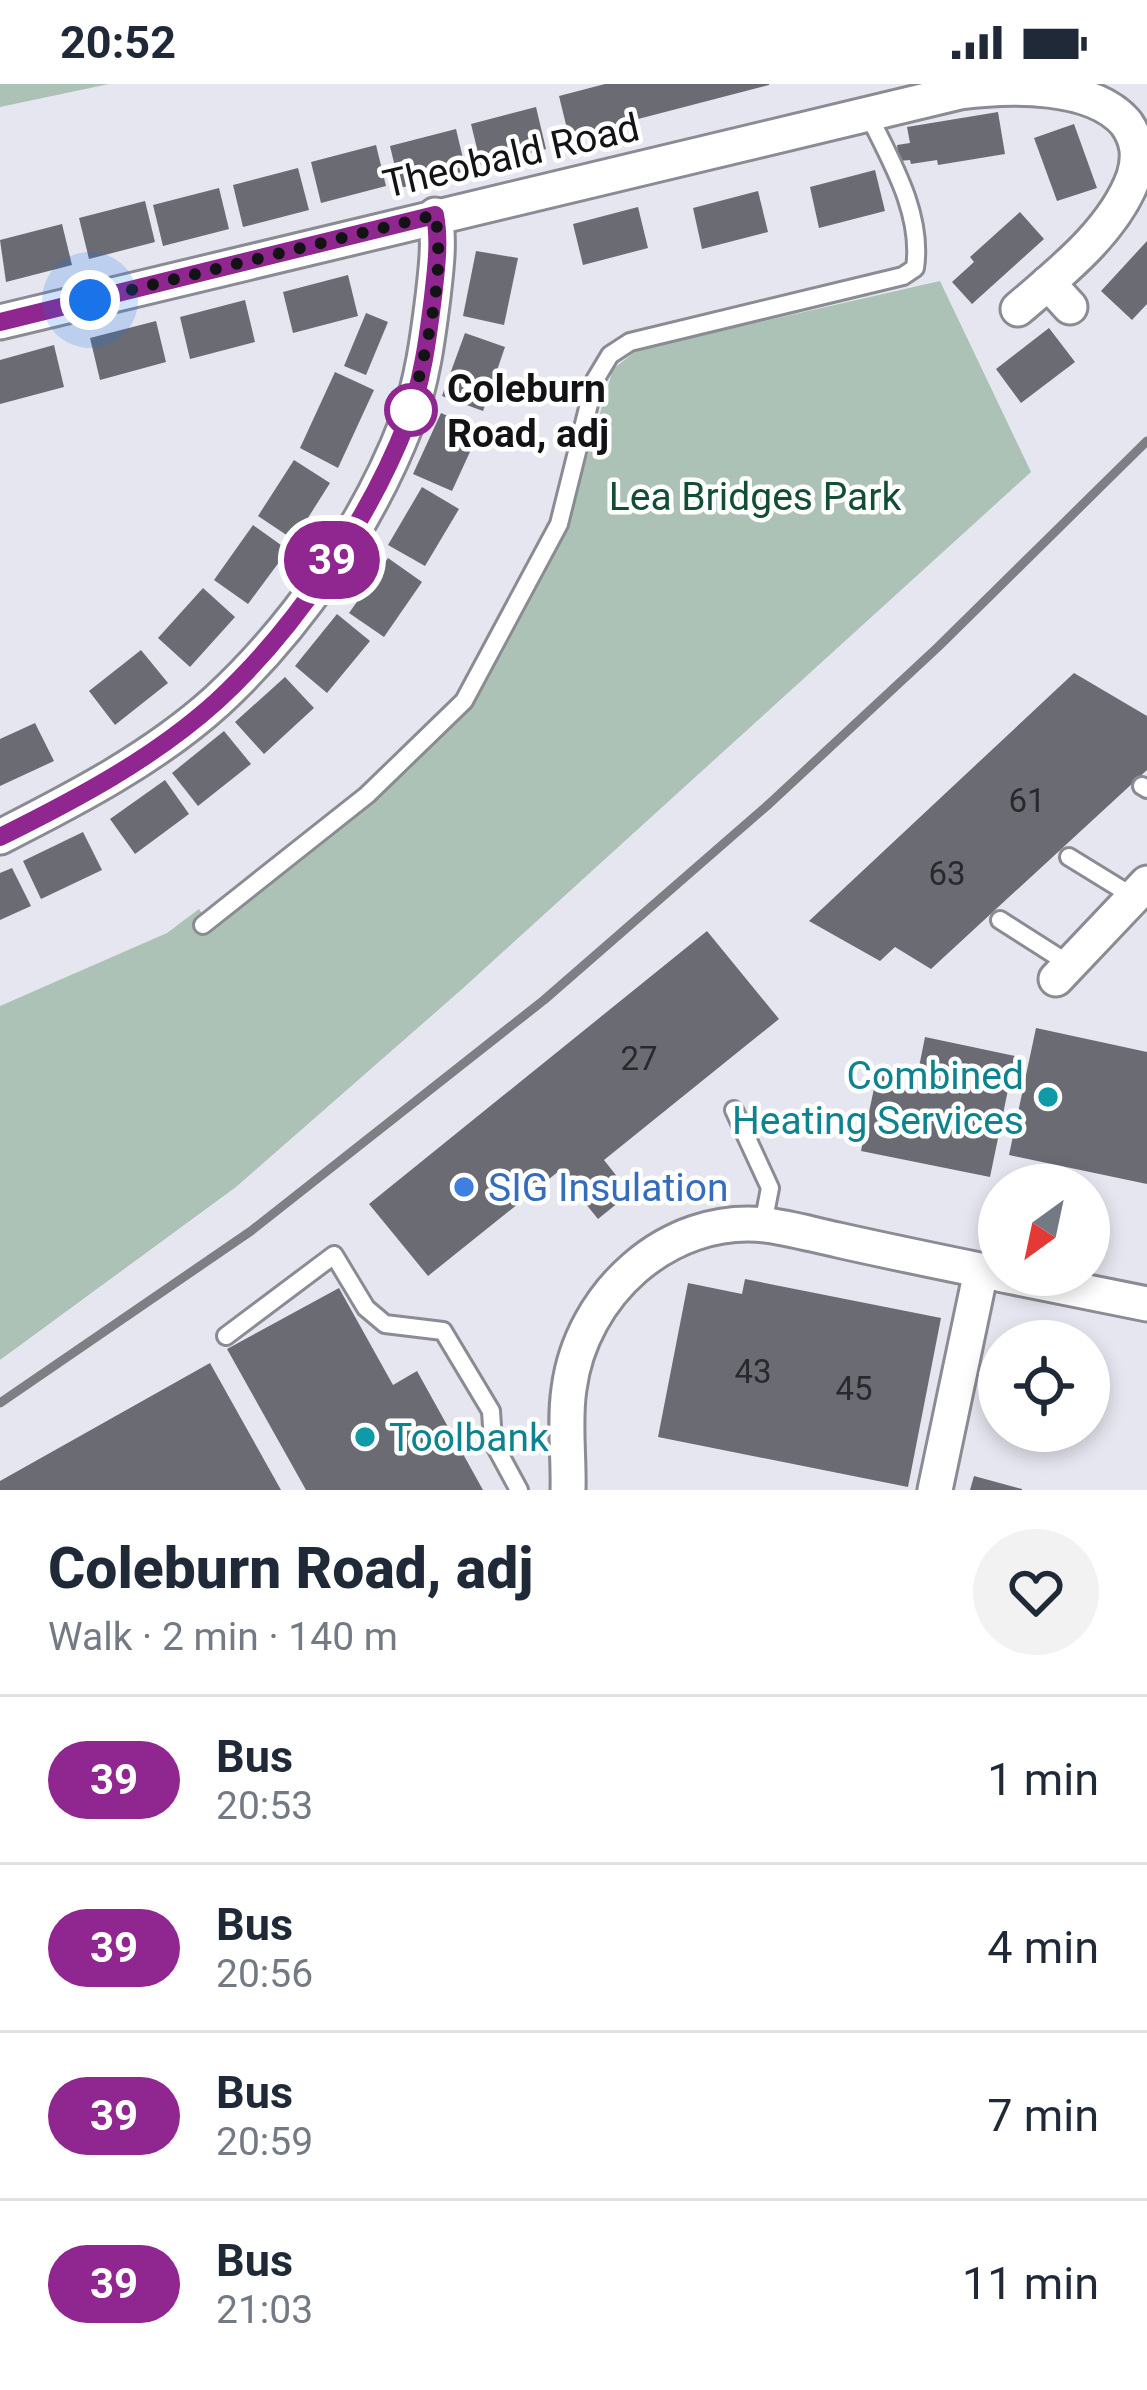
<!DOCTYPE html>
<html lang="en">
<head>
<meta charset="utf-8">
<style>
  :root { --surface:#fff; --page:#f2f2f3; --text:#1f2937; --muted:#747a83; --line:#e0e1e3 }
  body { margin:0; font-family:Roboto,sans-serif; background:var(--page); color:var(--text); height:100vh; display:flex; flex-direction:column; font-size:45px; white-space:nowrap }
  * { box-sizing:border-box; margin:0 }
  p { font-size:39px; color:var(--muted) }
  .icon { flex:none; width:66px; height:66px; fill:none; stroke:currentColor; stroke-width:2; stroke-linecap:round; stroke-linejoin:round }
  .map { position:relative; height:1406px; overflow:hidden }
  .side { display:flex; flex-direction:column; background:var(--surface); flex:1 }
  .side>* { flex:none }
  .badge { padding:0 24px; border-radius:39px; font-size:42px; line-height:78px }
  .needle { width:78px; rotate:213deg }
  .controls { position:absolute; left:978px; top:1080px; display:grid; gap:24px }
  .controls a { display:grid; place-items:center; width:132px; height:132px; border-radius:50%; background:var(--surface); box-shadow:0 6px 18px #0003; font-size:60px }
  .you { position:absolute; width:60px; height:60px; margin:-30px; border:9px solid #fff; border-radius:50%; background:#1a73e8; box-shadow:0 0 0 18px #1a73e833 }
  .map>.badge { position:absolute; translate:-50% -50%; box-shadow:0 0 0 6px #fff }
  .round { display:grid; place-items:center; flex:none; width:126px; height:126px; border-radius:63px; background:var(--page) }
  .head { display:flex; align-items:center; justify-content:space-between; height:204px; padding:0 48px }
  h1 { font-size:57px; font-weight:800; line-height:90px }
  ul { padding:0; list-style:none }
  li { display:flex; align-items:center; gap:36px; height:168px; padding:0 48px; border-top:3px solid var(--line) }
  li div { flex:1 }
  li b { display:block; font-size:45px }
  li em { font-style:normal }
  li .badge { min-width:132px; font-weight:700; text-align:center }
  .status { display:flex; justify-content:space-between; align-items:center; height:84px; padding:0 60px; background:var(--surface); direction:ltr }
  .status svg { height:33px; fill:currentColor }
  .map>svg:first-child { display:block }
  .green { fill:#adc2b6 }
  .building { fill:#6a6b73 }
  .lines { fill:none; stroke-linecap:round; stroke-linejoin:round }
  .lane-casing { stroke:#8a8b93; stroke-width:22 }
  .street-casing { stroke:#8a8b93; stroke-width:39 }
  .lane { stroke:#fff; stroke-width:16 }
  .street { stroke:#fff; stroke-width:33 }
  .rail { stroke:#7e7e85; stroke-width:9 }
  .line-casing { stroke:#fff; stroke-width:27 }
  .line { stroke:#90268f; stroke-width:18 }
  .walk { stroke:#131316; stroke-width:12; stroke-dasharray:0 21.6 }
  .stop-dot { fill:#fff; stroke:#90268f; stroke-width:6 }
  .culture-dot { fill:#0f9aa8; stroke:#fff; stroke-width:4.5 }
  .shop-dot { fill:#3f7fe0; stroke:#fff; stroke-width:4.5 }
  .labels { text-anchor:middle; stroke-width:9; stroke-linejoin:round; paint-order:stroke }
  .number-label { font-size:33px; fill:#29292d }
  .street-label { font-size:39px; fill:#131316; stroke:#fff }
  .stop-label { font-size:39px; font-weight:bold; fill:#131316; stroke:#fff; text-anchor:start }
  .park-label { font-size:39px; fill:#114e35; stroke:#fff }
  .culture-label { font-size:39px; fill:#0d838f; stroke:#fff; text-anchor:end }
  .shop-label { font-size:39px; fill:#366cbe; stroke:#fff; text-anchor:start }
</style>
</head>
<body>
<div class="status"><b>20:52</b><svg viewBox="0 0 49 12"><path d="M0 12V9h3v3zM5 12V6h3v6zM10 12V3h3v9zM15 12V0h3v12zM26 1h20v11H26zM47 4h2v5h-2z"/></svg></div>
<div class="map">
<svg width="1147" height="1406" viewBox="0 0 1147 1406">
  <rect width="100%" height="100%" fill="#e6e6f0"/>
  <!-- green -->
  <g class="green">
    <path d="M0,0h109l-109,23z"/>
    <path d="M940,197l91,191 -570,518 -225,197 -236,173v-354l167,-73 32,-24 9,14 268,-232 91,-166 46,-156 24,-19z"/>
  </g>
  <!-- building -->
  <g class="building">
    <path d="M605,0h164v1l-200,52 -10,-41z"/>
    <path d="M536,23l10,42 -65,16 -10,-41z"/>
    <path d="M998,28l7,42 -67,11 -1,-5 -26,4 -1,-4 -11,1 -2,-16 13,-2 -3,-16z"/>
    <path d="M1074,40l23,64 -40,13 -23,-63z"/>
    <path d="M456,45l10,42 -66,17 -10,-42z"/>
    <path d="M376,61l10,41 -65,17 -10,-41z"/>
    <path d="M298,84l11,42 -66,17 -10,-42z"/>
    <path d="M875,86l10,41 -66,17 -9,-41z"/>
    <path d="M219,104l10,41 -66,17 -10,-41z"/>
    <path d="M758,107l10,41 -66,17 -9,-41z"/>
    <path d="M145,117l10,41 -66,17 -10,-41z"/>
    <path d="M638,123l10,41 -65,17 -10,-41z"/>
    <path d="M1020,128l24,27 -72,65 -20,-22 22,-20 -4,-5z"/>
    <path d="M62,140l10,41 -66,17 -6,-42z"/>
    <path d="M1147,157v63l-15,16 -31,-29z"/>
    <path d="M476,167l42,7 -14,67 -41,-9z"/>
    <path d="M348,191l10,41 -65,17 -10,-41z"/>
    <path d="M245,216l10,42 -65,17 -10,-42z"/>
    <path d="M366,229l22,9 -22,53 -22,-9z"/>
    <path d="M156,237l10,41 -66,18 -10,-42z"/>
    <path d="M1049,244l26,34 -54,41 -25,-34z"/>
    <path d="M465,249l40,14 -22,64 -41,-15z"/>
    <path d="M54,261l10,42 -64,17v-44z"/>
    <path d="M335,288l39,18 -36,78 -38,-20z"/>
    <path d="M441,329l39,17 -28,61 -39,-17z"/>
    <path d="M294,376l36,23 -36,57 -36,-24z"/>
    <path d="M422,403l37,22 -34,57 -37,-21z"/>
    <path d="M253,441l35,25 -40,54 -34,-24z"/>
    <path d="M388,474l34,24 -38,55 -35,-24z"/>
    <path d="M203,504l32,29 -45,50 -32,-29z"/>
    <path d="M337,530l33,27 -43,52 -32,-27z"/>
    <path d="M141,566l27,33 -53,42 -26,-34z"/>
    <path d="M1074,589l73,43v54l-216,199 -36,-22 -15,14 -71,-40z"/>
    <path d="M285,593l29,31 -50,46 -29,-32z"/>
    <path d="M35,639l19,38 -54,25v-47z"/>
    <path d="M224,647l27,33 -53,42 -26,-33z"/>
    <path d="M165,696l24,34 -54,40 -25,-35z"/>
    <path d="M83,748l19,38 -61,29 -18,-38z"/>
    <path d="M12,784l19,38 -31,14v-47z"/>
    <path d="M707,847l72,88 -175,141 26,33 -32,26 -39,-48 -131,105 -59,-72z"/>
    <path d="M1036,944l111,24v132l-138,-29z"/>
    <path d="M925,953l90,19 -25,121 -129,-26 18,-87 39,8z"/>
    <path d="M745,1195l196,39 -33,169 -250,-50 30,-154 54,11z"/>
    <path d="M339,1204l54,97 24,-14 66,119h-177l-79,-141z"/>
    <path d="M210,1279l71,127h-281v-9z"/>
    <path d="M974,1392l48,13v1h-52z"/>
  </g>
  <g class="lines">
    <!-- lane casing -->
    <g class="lane-casing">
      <g id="lane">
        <path d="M1142,702l5,3"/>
        <path d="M1069,773l65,40"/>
        <path d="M1000,836l69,44"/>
        <path d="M203,841l164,-130 97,-94 95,-177 36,-144 15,-25 20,-13 273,-66 12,-8c8,-54 -24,-107 -47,-154"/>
        <path d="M734,1026l36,78 -7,36"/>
        <path d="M226,1252l108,-81 32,53 19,16 58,7 48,80 2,31 26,48"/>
      </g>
    </g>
    <!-- street casing -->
    <g class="street-casing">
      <g id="street">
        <path d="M1048,199l22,24"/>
        <path d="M0,238l960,-230c51,-7 133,-8 166,31 12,17 14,33 8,53 -19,54 -74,97 -116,133"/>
        <path d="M0,753c75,-38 154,-79 217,-136 80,-74 151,-177 190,-279 15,-38 21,-85 26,-125 3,-27 7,-55 2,-82"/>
        <path d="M1056,895l91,-96"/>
        <path d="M1003,1191l144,29"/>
        <path d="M568,1406c1,-33 -4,-69 1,-101 12,-94 98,-175 197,-164 24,3 48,10 72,15 53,12 107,23 161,34"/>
        <path d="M935,1406l46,-219"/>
      </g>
    </g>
    <!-- lane -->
    <use href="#lane" class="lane"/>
    <!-- street -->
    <use href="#street" class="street"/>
    <!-- rail -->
    <path class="rail" d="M0,1319l251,-172 293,-231 225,-196 169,-157 209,-206"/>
  </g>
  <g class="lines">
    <!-- line casing -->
    <g class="line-casing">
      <path id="line" d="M0,238l435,-107c5,27 1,55 -2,82 -5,40 -11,87 -26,125 -38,98 -113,208 -190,279 -63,57 -142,99 -217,136"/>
    </g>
    <!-- line -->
    <use href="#line" class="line"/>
    <!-- walk -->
    <path class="walk" d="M90,216l345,-85c12,66 -12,141 -26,205l2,-10"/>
  </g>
  <!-- markers -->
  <circle class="stop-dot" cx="411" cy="326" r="24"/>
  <g class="culture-dot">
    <circle cx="1048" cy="1013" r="12"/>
    <circle cx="365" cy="1353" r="12"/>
  </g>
  <circle class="shop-dot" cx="464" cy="1103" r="12"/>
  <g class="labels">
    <!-- number labels -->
    <g class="number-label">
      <text x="1027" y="728">61</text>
      <text x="947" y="801">63</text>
      <text x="639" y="986">27</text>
      <text x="753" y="1299">43</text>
      <text x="854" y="1316">45</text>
    </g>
    <!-- street labels -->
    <g class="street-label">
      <text transform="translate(511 71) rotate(-13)" y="14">Theobald Road</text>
    </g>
    <!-- stop labels -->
    <g class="stop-label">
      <text x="447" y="318">Coleburn<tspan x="447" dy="45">Road, adj</tspan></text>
    </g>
    <!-- park labels -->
    <g class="park-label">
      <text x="755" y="426">Lea Bridges Park</text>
    </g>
    <!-- culture labels -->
    <g class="culture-label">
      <text x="1024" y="1005">Combined<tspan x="1024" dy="45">Heating Services</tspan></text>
      <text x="389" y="1367" text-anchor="start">Toolbank</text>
    </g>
    <!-- shop labels -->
    <g class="shop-label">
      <text x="488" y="1117">SIG Insulation</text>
    </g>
  </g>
</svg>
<div class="controls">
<a><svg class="needle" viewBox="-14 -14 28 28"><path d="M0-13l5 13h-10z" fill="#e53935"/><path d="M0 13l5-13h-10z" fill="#747a83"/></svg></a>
<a><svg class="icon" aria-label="locate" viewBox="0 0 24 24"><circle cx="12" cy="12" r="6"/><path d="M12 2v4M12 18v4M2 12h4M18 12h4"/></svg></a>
</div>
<div class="you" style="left:90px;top:216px"></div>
<b class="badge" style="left:332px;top:476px;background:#90268f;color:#fff">39</b>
</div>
<section class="side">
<div class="head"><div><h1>Coleburn Road, adj</h1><p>Walk · 2 min · 140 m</p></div><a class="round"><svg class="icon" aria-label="heart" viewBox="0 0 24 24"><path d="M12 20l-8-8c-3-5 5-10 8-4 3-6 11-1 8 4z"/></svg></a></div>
<ul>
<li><span class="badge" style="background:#90268f;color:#fff">39</span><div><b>Bus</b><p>20:53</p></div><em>1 min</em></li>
<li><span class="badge" style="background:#90268f;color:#fff">39</span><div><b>Bus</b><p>20:56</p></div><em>4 min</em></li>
<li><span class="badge" style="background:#90268f;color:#fff">39</span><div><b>Bus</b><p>20:59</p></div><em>7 min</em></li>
<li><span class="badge" style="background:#90268f;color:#fff">39</span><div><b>Bus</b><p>21:03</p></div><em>11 min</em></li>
</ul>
</section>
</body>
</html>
